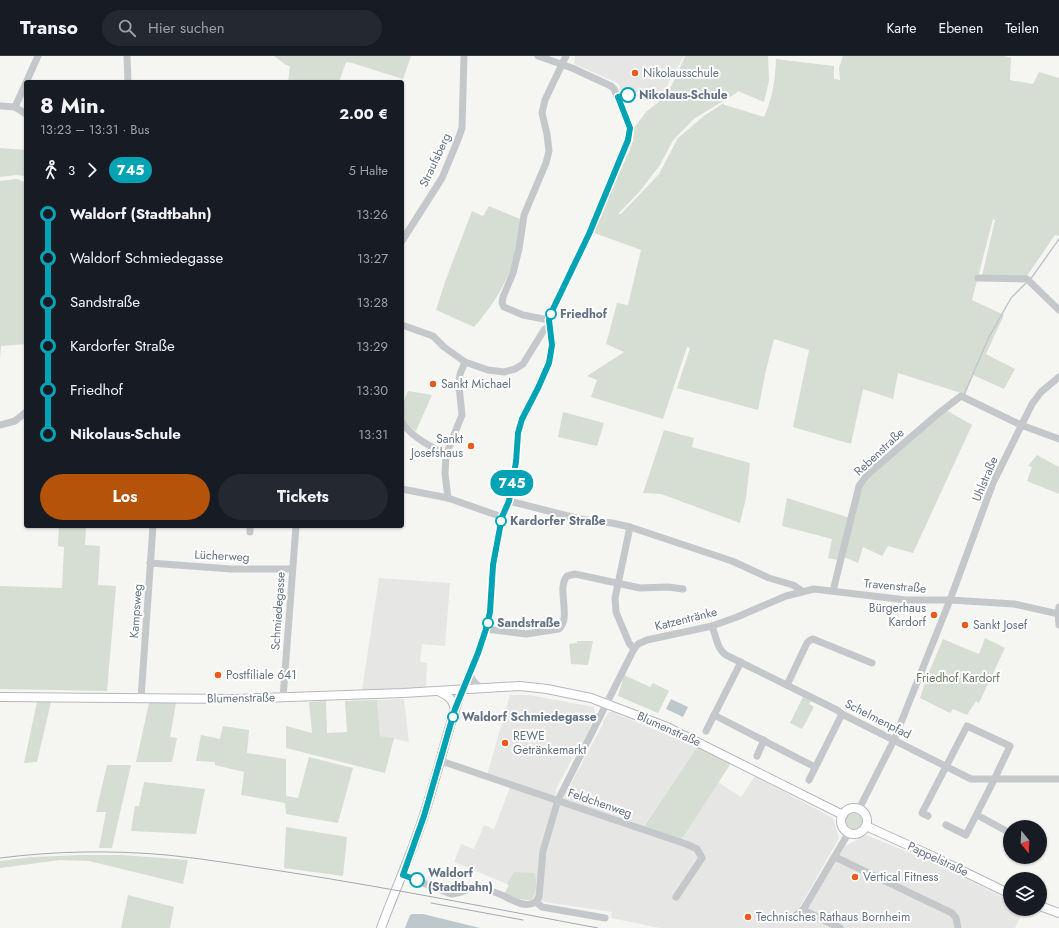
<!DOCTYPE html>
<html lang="de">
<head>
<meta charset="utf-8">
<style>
  :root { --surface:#171b24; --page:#242831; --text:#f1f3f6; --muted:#9ea1a6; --line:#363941; --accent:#b45309 }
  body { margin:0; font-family:Jost,sans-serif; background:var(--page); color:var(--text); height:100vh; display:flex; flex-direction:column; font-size:15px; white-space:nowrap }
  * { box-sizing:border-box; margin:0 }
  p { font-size:13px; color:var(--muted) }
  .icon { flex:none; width:22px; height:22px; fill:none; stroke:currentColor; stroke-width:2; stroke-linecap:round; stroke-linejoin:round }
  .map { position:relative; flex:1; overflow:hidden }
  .side { position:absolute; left:24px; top:24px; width:380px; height:448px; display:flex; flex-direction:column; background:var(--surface); border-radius:4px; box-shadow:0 1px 3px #0004 }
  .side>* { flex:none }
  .badge { padding:0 8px; border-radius:13px; font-size:14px; line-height:26px }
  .needle { width:26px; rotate:162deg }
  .buttons { position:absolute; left:1003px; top:764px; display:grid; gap:8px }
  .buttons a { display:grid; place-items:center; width:44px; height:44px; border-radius:50%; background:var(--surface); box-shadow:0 1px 3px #0004; font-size:20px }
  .map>.badge { position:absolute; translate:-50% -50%; box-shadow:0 0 0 2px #fff }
  .legs { display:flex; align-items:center; gap:6px; height:44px; padding:0 16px; font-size:13px }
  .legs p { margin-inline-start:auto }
  .head { display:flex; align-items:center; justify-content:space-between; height:68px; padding:0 16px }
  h1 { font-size:22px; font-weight:700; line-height:30px }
  .button { display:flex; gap:8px; margin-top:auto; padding:8px 16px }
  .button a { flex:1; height:46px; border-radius:24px; background:var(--accent); color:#fff; font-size:16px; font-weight:700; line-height:46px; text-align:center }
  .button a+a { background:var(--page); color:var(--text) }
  ul { padding:0 16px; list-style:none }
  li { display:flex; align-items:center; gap:14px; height:44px; font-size:15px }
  li i { display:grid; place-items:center; width:6px; height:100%; margin:0 5px; background:currentColor }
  li i::after { content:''; width:10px; height:10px; margin:-5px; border:3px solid; border-radius:50%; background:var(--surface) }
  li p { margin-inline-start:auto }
  li:first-child i { background:linear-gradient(#0000 50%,currentColor 0) }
  li:last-child i { background:linear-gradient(currentColor 50%,#0000 0) }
  header { display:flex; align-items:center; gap:24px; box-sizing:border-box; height:56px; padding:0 20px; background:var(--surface); border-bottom:1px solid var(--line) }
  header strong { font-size:19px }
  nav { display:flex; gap:22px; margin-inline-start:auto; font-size:14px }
  .search { width:280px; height:36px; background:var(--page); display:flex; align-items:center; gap:10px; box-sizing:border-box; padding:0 14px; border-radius:22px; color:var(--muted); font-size:15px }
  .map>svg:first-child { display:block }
  .built { fill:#e6e7e5 }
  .green { fill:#d6ddd2 }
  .water { fill:#bdc8cd }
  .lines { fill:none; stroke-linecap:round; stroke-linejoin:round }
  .stream { stroke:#bdc8cd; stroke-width:1.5 }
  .major-casing { stroke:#b5b9bd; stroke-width:10 }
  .minor { stroke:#c5c8cb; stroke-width:7 }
  .major { stroke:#fff; stroke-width:8 }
  .tram { stroke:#a4aab0; stroke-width:1 }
  .line-1-casing { stroke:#fff; stroke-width:9 }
  .line-1 { stroke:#00a3b4; stroke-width:6 }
  .poi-dot { fill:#ec5b1b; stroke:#fff; stroke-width:1.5 }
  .stop-1-dot { fill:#fff; stroke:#00a3b4; stroke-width:2 }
  .labels { text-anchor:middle; stroke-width:4; stroke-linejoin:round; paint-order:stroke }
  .poi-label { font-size:12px; fill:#637384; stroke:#fff; text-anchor:start }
  .stop-label { font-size:12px; font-weight:bold; fill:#637384; stroke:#fff; text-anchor:start }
  .street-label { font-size:12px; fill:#637384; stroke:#fff }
  .park-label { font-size:12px; fill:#657b62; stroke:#fff }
</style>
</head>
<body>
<header>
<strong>Transo</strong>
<div class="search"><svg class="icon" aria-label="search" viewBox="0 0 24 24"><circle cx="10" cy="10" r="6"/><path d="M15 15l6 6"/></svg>Hier suchen</div>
<nav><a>Karte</a><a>Ebenen</a><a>Teilen</a></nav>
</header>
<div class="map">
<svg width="1059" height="872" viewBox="0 0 1059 872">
  <rect width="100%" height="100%" fill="#f5f6f1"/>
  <!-- built -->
  <g class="built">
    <path d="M575,0h109l-22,38 -41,-3 -3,-8 -44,-19z"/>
    <path d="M379,522l71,5 -5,63 -23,-2 -2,18 7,1 -1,25 -64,2z"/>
    <path d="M510,639h19l65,12 1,6 -6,17 -6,12 -3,2 -25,47 2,1 -3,4 -4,1 -63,-22z"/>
    <path d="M404,643l2,18 3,25 -29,-6 -3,-36z"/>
    <path d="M609,656h3l85,35 -54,80 41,9 34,-54 23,15 14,-21 78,42 6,20 -39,69 7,2 38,-63 21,-11 69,28 75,38v8h14l-9,19h-355l-49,-10 1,-6 -81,-12h-8l-16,-16 -53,-22 7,-18 13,5 10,-24 10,4 16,-42 50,17 43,-80v-3z"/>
  </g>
  <!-- green -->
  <g class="green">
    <path d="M274,0h137l-8,23 -51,-16 -6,-1 -7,20h-51l2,-16 -4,-1z"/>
    <path d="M685,0h83l1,25 -5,21 -26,-11 -3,3 -40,24 -18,18 -5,6 -12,23 -20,26 -22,23h3l38,-40 19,-36 26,-22 18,-12 42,13c9,-20 11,-36 12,-58l58,7v13l6,1 -1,-12 4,-12h161l7,2 -1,22 23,4 6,-12 20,6v158l-4,-1 -28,41h-45l13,-56 -2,-1 -21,81 32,15 -18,39 29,15 -11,20 -31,-14 -9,19 -66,-21 -5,26 -30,-10 -12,55 -58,-17 16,-77 -35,-11 -8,31 -8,40 -81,-22 13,-40 -3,-1 -24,72 -72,-22 6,-17 -10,-4 37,-24 -18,-8 11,-41 11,2 13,-55 -49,-18 37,-80 4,-11 1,-13 12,-16 20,-16 11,-21z"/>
    <path d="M0,92l26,2v26l-9,-1 -17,2z"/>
    <path d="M17,123l7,3 2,19v143l-25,2 -1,12v-177z"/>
    <path d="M489,150l31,13c-1,10 -1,21 -3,31 -8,29 -23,55 -43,77l-38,-17 9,-28 27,-71 11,5z"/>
    <path d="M408,335l24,4 -16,36c-19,-12 -15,-22 -8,-40z"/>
    <path d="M946,354l26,15 -59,128 -25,-7 -6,10 -19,-9 -5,16 -14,-6 -7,3 -9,-2 4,-19 -50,-13 5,-28 63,20 12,-31 6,-10z"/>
    <path d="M563,356l41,11 -7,23 -39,-9z"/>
    <path d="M664,374l30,8 -2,9 58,16 -4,35 -6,25 -79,-29 -18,-1z"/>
    <path d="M1037,399l22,12v27l-32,-13 5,-14 -4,-1z"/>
    <path d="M59,470h27l-1,19 15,1 -2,39 18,1 -9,105 -107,-2v-103l62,2 2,-41 -6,-1z"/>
    <path d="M985,582l20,10 -26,55 -3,-2 -9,14 -14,-6 -3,4 -30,-15 7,-21 16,-38 36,15z"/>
    <path d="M577,585h16l-5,24 -17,-1 -2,-20 8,-1z"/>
    <path d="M624,619l26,12 3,-4 16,8 -11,22 -40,-17z"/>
    <path d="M803,641l8,4 -2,3 5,3 -12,22 -12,-6z"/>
    <path d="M377,644l3,36 14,2 -9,35 -99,-25v-22l26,7 -3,-31 17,-1 1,32 20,-1 -2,-31z"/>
    <path d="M37,646h14l-14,60 -13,1z"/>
    <path d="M149,647h27l-6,34 7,1 -5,24h-36z"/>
    <path d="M223,670l26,4 -2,23 39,6v37l12,2 11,-41 44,11 -15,55 -52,-9 -1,-11 -44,-8 3,-23 -29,-7v-3l-19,-1 5,-26 19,4z"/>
    <path d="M697,691l34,16 -47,73 -3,3 -38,-11z"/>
    <path d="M107,709h24l-19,83h-13l7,-36h-10z"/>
    <path d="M144,726l61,7 -9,45 -65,-3 4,-25h4z"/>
    <circle cx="854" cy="764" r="9"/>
    <path d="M286,771l61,10 -4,39 -59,-8z"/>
    <path d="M81,799h41l66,5 -5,24 -94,-23 -29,-1 -60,8v-7l33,-4z"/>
    <path d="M514,816l20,1c4,7 2,21 -3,27 -10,0 -18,-2 -27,-6l5,-9 -2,-1z"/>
    <path d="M128,839l46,12 -4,21h-49z"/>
  </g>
  <!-- water -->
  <g class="water">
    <path d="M671,643l17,8 -5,10 -17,-8z"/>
    <path d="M412,858h11l57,14h-75l5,-13z"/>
  </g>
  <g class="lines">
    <!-- stream -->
    <g class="stream">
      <path d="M1030,224l29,-41"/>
      <path d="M964,339l24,-56 23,-41 16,-16"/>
    </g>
    <!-- major casing -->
    <g class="major-casing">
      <g id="major">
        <path d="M440,636c9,4 13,8 15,17"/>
        <path d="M0,641l235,2 168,-6 117,-7 27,3 44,9 76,29 176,88"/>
        <circle cx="854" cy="765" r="13"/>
        <path d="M866,770l66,30 78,38"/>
        <path d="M1040,850l19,7"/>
        <path d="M381,872c14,-38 31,-75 43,-113 14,-42 23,-85 38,-126"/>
      </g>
    </g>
    <!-- minor -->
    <g class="minor">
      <path d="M127,0l1,26"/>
      <path d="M0,50l15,1 11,7"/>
      <path d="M15,51l23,-51"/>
      <path d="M402,185l40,-63 15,-36 5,-14 2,-72"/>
      <path d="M978,222l49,1 32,31"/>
      <path d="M549,264l-26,-5 -19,-8 -2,-4 1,-6 10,-24 6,-24 5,-34 22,-52 3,-12 -2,-17 -5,-21 3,-13 21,-44"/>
      <path d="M402,269l31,11 11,11 21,15 23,8 16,2 11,-3 8,-5 21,-34 5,-4"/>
      <path d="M402,366c10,16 29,24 44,33"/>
      <path d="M0,369l15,-4 11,-9"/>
      <path d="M402,433l46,9 54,19"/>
      <path d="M448,442l-3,-24 1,-19 16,-40 -3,-29 1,-12 5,-12"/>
      <path d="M509,445l71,18 32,4 18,4 102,34 37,17 24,7 9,6"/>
      <path d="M630,471l-15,71 1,14 13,31 5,6"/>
      <path d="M250,476v-6"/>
      <path d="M150,507l81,6h61"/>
      <path d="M833,535l26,-105 8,-11 72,-62 22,-17 60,29 38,14"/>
      <path d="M1059,551l-1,6 1,12"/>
      <path d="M712,570c4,10 5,23 14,29l111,55 5,4 129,65h88"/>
      <path d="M486,573l40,5 33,-5c13,-12 -3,-40 8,-53l8,-2 65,14 28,-1 15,2"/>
      <path d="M470,617c2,8 5,11 12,15"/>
      <path d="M787,629l20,-42 2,-2 4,-2 59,24"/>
      <path d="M462,633l16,-36 8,-24 4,-17 3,-47 9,-48 7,-16 7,-39 2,-29 4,-14 27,-56 3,-18 -3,-25 2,-9 38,-77 39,-94 2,-12 -16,-39 -3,-3 -39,-18 -34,-12"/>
      <path d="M141,642l12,-172"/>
      <path d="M283,642l13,-172"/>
      <path d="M714,659l101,52"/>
      <path d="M706,675l35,-69"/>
      <path d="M757,700l7,-16"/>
      <path d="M441,705l245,83 11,5 5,9 -26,39"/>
      <path d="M809,724l33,-66"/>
      <path d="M859,753l35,-69 56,-140 43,-117 39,-79 9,-12 18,-15"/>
      <path d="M977,759l33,18"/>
      <path d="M928,760l-6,-3 45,-87 43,20 -16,34 -28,55 -20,-10"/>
      <path d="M835,801l117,56 4,5 2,10"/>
      <path d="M403,819l48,19c9,0 15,-5 21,-6 7,0 16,2 22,4 14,4 28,18 42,10"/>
      <path d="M536,846l3,-5 4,-46 15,-51 76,-151 4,-5 9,-4 65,-14 25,-9 49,-21 28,-7 92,11h44l64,4 45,10"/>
      <path d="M536,846l6,5 63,11"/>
      <path d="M803,854l37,18"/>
      <path d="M791,863l12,-9 46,-78"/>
    </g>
    <!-- major -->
    <use href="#major" class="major"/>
    <!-- tram -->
    <g class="tram">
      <path d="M0,802c55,-7 111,-8 167,-3 40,4 80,11 120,17 104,16 208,37 311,56"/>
      <path d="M431,847l92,17"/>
    </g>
  </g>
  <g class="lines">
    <!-- line-1 casing -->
    <g class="line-1-casing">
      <path id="line-1" d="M417,824l-14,-5 21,-59 31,-107 23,-56 8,-24 4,-17 3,-47 9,-48 7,-16 7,-39 2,-29 4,-14 16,-31 11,-25 3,-18 -3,-25 3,-9 37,-77 39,-94 2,-12 -12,-31 10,-2"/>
    </g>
    <!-- line-1 -->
    <use href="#line-1" class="line-1"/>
  </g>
  <!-- markers -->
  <g class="poi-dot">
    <circle cx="635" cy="17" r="4"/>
    <circle cx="433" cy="328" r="4"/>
    <circle cx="471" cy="390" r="4"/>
    <circle cx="934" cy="559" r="4"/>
    <circle cx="965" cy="569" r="4"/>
    <circle cx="218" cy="619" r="4"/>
    <circle cx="505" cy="687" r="4"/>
    <circle cx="855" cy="821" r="4"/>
    <circle cx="748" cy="861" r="4"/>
  </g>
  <g class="stop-1-dot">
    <circle cx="628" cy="39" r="7"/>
    <circle cx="551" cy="258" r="5"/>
    <circle cx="501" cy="465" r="5"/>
    <circle cx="488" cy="567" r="5"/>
    <circle cx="453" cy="661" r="5"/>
    <circle cx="417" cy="824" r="7"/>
  </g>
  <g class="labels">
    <!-- poi labels -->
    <g class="poi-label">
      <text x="643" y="21">Nikolausschule</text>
      <text x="441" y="332">Sankt Michael</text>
      <text x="463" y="387" text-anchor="end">Sankt<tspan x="463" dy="14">Josefshaus</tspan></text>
      <text x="926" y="556" text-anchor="end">Bürgerhaus<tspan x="926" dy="14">Kardorf</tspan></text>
      <text x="973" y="573">Sankt Josef</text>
      <text x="226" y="623">Postfiliale 641</text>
      <text x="513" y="684">REWE<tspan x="513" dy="14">Getränkemarkt</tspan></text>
      <text x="863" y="825">Vertical Fitness</text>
      <text x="756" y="865">Technisches Rathaus Bornheim</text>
    </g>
    <!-- stop labels -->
    <g class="stop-label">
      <text x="639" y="43">Nikolaus-Schule</text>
      <text x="560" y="262">Friedhof</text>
      <text x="510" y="469">Kardorfer Straße</text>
      <text x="497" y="571">Sandstraße</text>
      <text x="462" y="665">Waldorf Schmiedegasse</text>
      <text x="428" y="821">Waldorf<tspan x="428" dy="14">(Stadtbahn)</tspan></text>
    </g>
    <!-- street labels -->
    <g class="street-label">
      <text transform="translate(435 104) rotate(-65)" y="4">Straufsberg</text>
      <text transform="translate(879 396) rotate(-43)" y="4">Rebenstraße</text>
      <text transform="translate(985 423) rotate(-67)" y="4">Uhlstraße</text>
      <text transform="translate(222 500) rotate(3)" y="4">Lücherweg</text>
      <text transform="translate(895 530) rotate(5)" y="4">Travenstraße</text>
      <text transform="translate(136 555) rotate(-86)" y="4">Kampsweg</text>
      <text transform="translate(278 555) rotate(-86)" y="4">Schmiedegasse</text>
      <text transform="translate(686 563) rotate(-14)" y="4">Katzentränke</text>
      <text transform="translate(241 642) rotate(-1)" y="4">Blumenstraße</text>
      <text transform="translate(878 663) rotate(27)" y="4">Schelmenpfad</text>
      <text transform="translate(669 673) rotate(24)" y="4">Blumenstraße</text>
      <text transform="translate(600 747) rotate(19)" y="4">Feldchenweg</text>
      <text transform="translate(938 803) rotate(25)" y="4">Pappelstraße</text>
    </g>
    <!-- park labels -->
    <g class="park-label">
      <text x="958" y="626">Friedhof Kardorf</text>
    </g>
  </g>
</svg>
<div class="buttons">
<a><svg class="needle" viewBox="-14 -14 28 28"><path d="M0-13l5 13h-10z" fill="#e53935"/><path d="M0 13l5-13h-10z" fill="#9ea1a6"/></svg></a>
<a><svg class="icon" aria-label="layers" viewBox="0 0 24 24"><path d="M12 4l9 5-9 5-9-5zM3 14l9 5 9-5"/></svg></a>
</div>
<b class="badge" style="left:512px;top:427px;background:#00a3b4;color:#fff">745</b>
<section class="side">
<div class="head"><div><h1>8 Min.</h1><p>13:23 – 13:31 · Bus</p></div><b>2.00 €</b></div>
<div class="legs"><svg class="icon" aria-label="walk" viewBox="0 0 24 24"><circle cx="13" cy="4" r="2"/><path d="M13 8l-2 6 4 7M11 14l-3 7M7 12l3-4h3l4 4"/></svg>3<svg class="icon" aria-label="forward" viewBox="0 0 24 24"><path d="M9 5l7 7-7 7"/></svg><b class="badge" style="background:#00a3b4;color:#fff">745</b><p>5 Halte</p></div>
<ul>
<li><i style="color:#00a3b4"></i><b>Waldorf (Stadtbahn)</b><p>13:26</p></li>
<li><i style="color:#00a3b4"></i><span>Waldorf Schmiedegasse</span><p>13:27</p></li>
<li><i style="color:#00a3b4"></i><span>Sandstraße</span><p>13:28</p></li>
<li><i style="color:#00a3b4"></i><span>Kardorfer Straße</span><p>13:29</p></li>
<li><i style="color:#00a3b4"></i><span>Friedhof</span><p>13:30</p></li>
<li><i style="color:#00a3b4"></i><b>Nikolaus-Schule</b><p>13:31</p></li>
</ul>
<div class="button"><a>Los</a><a>Tickets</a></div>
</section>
</div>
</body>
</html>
